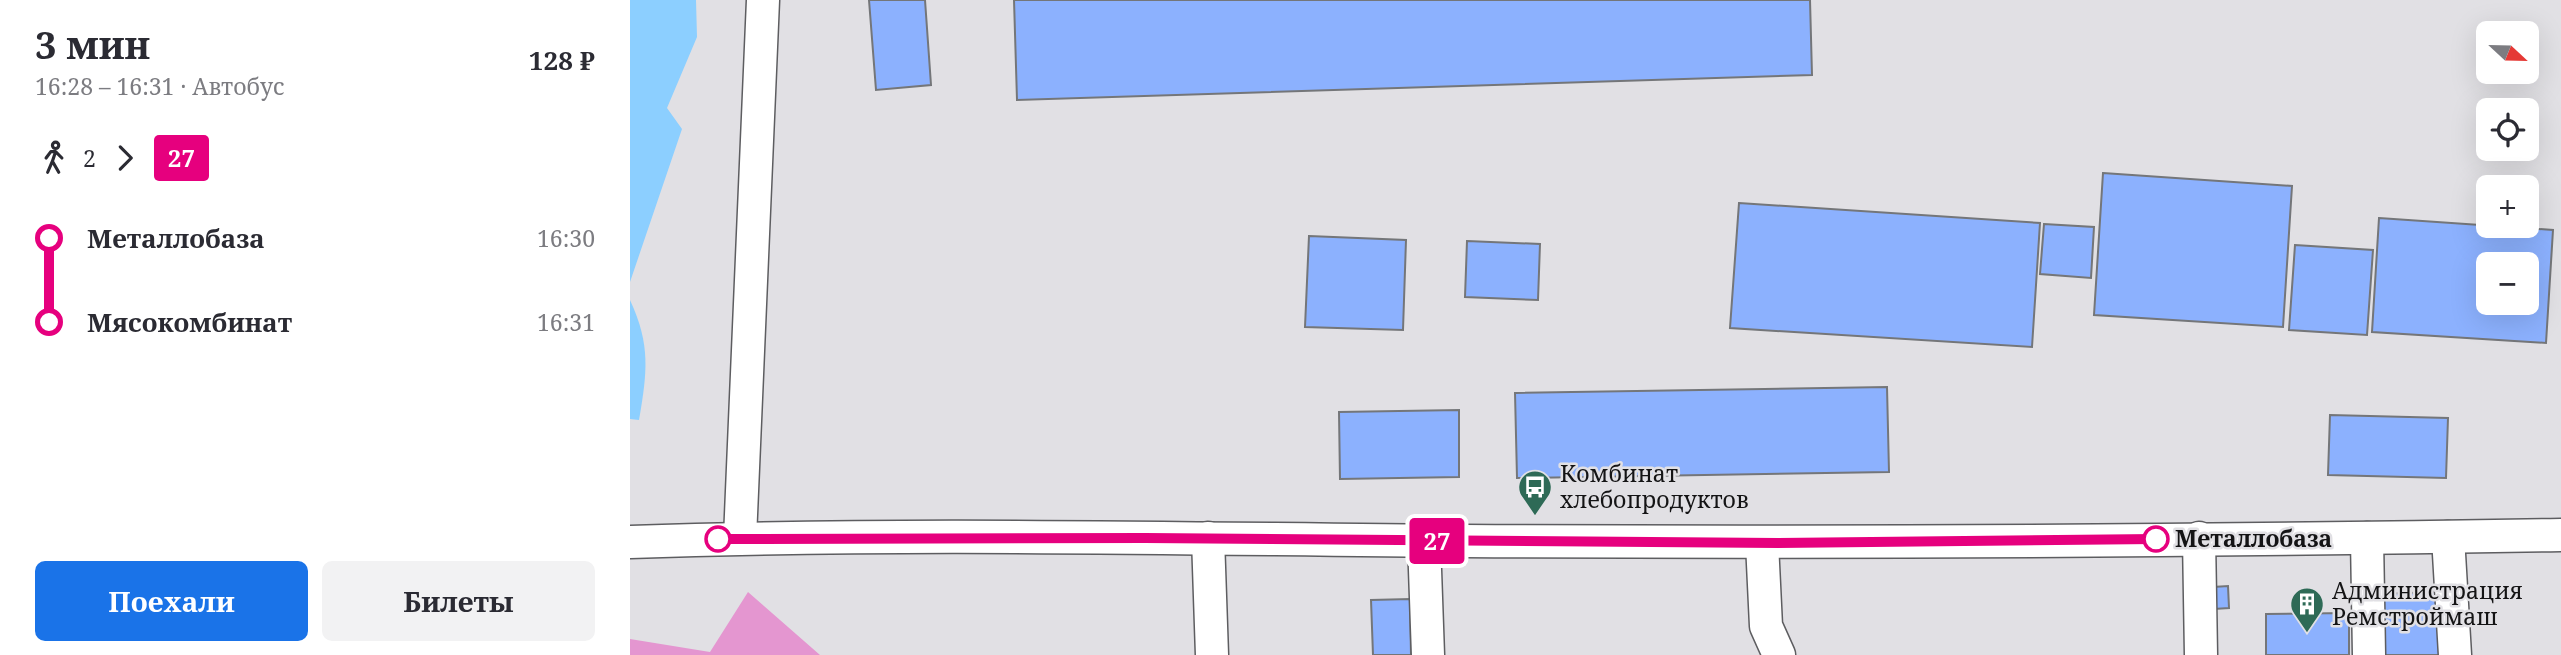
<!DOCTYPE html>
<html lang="ru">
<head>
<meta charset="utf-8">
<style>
  :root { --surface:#fff; --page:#f2f2f3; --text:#2b2b33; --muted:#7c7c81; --accent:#1a73e8 }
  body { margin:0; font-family:"Noto Serif",serif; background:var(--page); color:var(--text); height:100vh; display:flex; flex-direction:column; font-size:26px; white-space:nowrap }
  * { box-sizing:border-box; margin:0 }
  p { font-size:23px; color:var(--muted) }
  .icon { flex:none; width:38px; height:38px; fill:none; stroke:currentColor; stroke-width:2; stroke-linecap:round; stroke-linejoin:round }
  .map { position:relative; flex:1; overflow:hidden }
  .panel { display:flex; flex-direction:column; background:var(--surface); width:630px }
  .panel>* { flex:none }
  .badge { padding:0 14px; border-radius:5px; font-size:24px; line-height:46px }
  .needle { width:46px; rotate:112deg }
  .fabs { position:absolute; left:1846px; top:21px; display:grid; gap:14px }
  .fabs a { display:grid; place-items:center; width:63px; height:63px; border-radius:10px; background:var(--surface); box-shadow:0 7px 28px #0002; font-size:35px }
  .map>.badge { position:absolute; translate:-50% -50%; box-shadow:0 0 0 4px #fff }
  .legs { display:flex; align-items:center; gap:10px; height:77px; padding:0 35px; font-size:23px }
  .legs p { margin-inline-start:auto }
  .summary { display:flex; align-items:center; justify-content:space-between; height:119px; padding:0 35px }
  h1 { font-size:38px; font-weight:700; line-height:52px }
  .cta { display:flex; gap:14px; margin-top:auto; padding:14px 35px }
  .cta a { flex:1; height:80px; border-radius:10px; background:var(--accent); color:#fff; font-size:28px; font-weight:700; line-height:80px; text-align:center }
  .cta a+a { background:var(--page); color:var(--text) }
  ul { padding:0 35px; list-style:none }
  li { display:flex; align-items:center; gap:24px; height:84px; font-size:26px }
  li i { display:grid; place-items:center; width:10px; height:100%; margin:0 9px; background:currentColor }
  li i::after { content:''; width:18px; height:18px; margin:-9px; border:5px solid; border-radius:50%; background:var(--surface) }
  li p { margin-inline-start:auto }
  li:first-child i { background:linear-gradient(#0000 50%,currentColor 0) }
  li:last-child i { background:linear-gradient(currentColor 50%,#0000 0) }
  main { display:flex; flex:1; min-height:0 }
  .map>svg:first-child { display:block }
  .forest { fill:#e496d0 }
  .water { fill:#8ccfff }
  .building { fill:#8cb1fe; stroke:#747679; stroke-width:2; fill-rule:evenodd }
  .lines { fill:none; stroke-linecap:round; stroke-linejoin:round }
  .minor-casing { stroke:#5d5d60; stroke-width:35 }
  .minor { stroke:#fff; stroke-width:32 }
  .line-1-casing { stroke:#fff; stroke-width:16 }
  .line-1 { stroke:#e6007e; stroke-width:10 }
  .stop-1-dot { fill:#fff; stroke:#e6007e; stroke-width:3.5 }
  .labels { text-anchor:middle; stroke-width:5; stroke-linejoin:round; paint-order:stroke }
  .poi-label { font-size:23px; fill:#141415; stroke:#e1e0e4; text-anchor:start }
  .stop-label { font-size:23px; font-weight:bold; fill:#141415; stroke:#e1e0e4; text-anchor:start }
</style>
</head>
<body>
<main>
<section class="panel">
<div class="summary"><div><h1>3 мин</h1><p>16:28 – 16:31 · Автобус</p></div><b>128 ₽</b></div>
<div class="legs"><svg class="icon" aria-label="walk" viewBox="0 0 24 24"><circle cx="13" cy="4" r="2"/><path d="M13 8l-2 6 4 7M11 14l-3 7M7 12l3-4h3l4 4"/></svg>2<svg class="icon" aria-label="forward" viewBox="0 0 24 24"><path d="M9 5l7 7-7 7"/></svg><b class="badge" style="background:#e6007e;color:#fff">27</b></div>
<ul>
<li><i style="color:#e6007e"></i><b>Металлобаза</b><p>16:30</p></li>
<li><i style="color:#e6007e"></i><b>Мясокомбинат</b><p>16:31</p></li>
</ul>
<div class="cta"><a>Поехали</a><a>Билеты</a></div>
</section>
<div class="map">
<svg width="1931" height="655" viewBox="0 0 1931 655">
  <rect width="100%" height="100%" fill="#e1e0e4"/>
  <!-- forest -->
  <path class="forest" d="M118,592l72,63h-190v-16l80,13z"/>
  <!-- water -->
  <g class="water">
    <path d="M0,0h66l1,37 -30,71 15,21 -52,153z"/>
    <path d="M0,300c21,45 17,73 9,120l-9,-1z"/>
  </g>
  <!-- building -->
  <g class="building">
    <path d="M239,0h56l6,85 -55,5z"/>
    <path d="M384,0h796l2,75 -795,25z"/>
    <path d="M1473,173l189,13 -9,141 -189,-12z"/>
    <path d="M1109,203l301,20 -8,124 -302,-19z"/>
    <path d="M1749,218l174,12 -7,113 -174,-11zM1858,264h39v39h-39z"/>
    <path d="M1414,224l50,3 -3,51 -51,-4z"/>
    <path d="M679,236l97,4 -3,90 -98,-3z"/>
    <path d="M837,241l73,3 -2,56 -73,-3z"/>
    <path d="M1665,245l78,5 -6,85 -78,-5z"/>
    <path d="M1257,387l2,85 -372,6 -2,-85z"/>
    <path d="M829,410v67l-119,2 -1,-67z"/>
    <path d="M1700,415l118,3 -2,60 -118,-3z"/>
    <path d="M1598,586l1,22 -15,1 -1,-22z"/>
    <path d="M1807,592l2,63h-59l-2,-61z"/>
    <path d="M780,599l1,56h-38l-2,-55z"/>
    <path d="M1719,613v42h-83v-41z"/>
  </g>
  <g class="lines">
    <!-- minor casing -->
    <g class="minor-casing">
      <g id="minor">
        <path d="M1818,537l7,118"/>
        <path d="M110,538l23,-538"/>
        <path d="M578,538l4,117"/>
        <path d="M1569,538l2,117"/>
        <path d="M1737,538l2,117"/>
        <path d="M794,541l4,114"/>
        <path d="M0,542c278,-10 556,-3 834,-1 366,2 732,0 1097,-6"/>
        <path d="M1132,543l4,83 13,29"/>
      </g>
    </g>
    <!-- minor -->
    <use href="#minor" class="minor"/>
  </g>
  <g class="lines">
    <!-- line-1 casing -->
    <g class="line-1-casing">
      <path id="line-1" d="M88,539l427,-1 633,5 378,-4"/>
    </g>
    <!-- line-1 -->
    <use href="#line-1" class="line-1"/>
  </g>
  <!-- icons -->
  <defs>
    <g id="bus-pin" transform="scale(1.75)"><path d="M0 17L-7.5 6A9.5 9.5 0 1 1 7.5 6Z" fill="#2e6a56" stroke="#e1e0e4"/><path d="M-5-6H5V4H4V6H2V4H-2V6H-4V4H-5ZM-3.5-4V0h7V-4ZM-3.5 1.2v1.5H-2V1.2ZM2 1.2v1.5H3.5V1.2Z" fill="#fff"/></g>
    <g id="building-pin" transform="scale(1.75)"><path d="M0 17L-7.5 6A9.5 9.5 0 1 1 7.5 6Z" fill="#2e6a56" stroke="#e1e0e4"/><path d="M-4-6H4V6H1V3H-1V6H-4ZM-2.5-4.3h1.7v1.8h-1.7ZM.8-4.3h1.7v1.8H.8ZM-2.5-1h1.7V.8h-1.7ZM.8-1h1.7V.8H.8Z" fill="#fff"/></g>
  </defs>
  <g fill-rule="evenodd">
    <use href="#bus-pin" x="905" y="487"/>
    <use href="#building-pin" x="1677" y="604"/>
  </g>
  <!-- markers -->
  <g class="stop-1-dot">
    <circle cx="88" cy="539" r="12"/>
    <circle cx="1526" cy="539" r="12"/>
  </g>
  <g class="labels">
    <!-- poi labels -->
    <g class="poi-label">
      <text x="930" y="482">Комбинат<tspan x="930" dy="26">хлебопродуктов</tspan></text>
      <text x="1702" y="599">Администрация<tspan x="1702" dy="26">Ремстроймаш</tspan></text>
    </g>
    <!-- stop labels -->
    <g class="stop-label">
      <text x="1545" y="547">Металлобаза</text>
    </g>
  </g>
</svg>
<div class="fabs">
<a><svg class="needle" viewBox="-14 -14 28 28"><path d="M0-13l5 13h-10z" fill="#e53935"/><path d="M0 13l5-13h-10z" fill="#7c7c81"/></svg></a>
<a><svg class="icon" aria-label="locate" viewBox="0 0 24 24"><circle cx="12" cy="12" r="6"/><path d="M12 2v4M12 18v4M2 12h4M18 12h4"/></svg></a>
<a>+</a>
<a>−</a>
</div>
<b class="badge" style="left:807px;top:541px;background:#e6007e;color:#fff">27</b>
</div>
</main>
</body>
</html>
